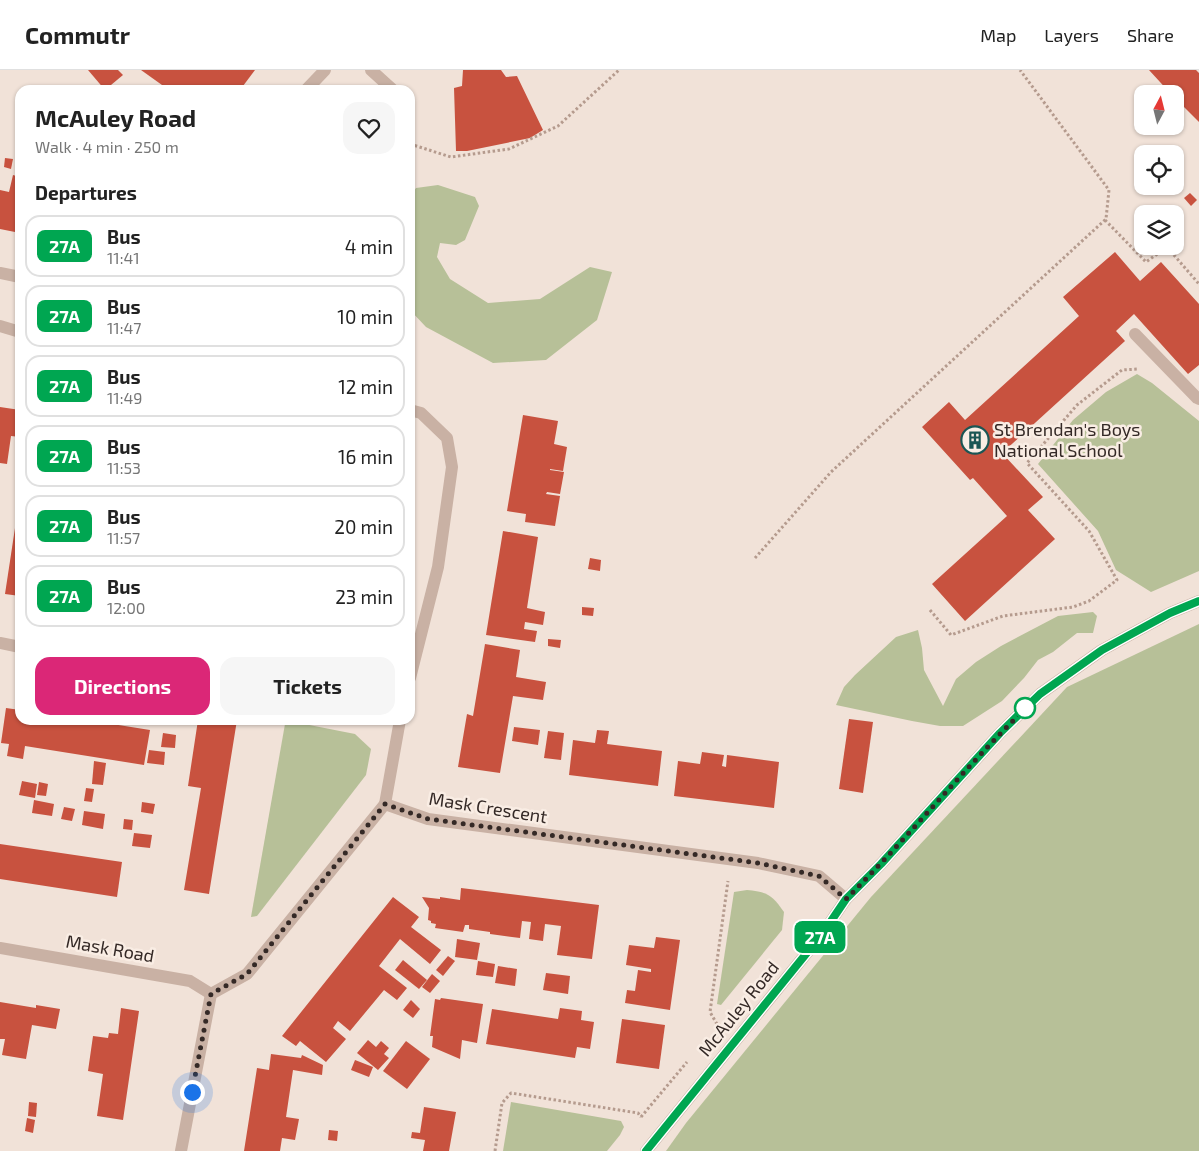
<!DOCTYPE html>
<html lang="en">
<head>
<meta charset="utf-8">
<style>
  :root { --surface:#fff; --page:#f6f6f6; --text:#222; --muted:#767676; --line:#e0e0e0; --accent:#db2777 }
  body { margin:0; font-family:"Exo 2",sans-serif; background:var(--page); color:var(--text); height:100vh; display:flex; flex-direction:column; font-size:19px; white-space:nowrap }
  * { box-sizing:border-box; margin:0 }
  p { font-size:16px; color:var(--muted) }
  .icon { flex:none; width:28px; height:28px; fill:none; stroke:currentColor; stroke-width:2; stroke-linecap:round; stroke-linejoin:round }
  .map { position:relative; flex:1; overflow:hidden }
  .sheet { position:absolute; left:15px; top:15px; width:400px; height:640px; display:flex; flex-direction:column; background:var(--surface); border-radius:15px; box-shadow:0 1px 4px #0004 }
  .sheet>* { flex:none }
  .badge { padding:0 10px; border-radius:8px; font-size:18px; line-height:32px }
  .needle { width:32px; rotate:7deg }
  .controls { position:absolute; left:1134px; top:15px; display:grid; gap:10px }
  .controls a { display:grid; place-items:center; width:50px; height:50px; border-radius:10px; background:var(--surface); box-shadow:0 1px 4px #0004; font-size:25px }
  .you { position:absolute; width:25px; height:25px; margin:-12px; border:4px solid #fff; border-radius:50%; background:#1a73e8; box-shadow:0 0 0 8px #1a73e833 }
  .map>.badge { position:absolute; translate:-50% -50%; box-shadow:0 0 0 2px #fff }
  h2 { padding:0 20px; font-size:19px; line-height:45px }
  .round { display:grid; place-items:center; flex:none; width:52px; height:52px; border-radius:15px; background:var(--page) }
  .headline { display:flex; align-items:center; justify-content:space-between; height:85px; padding:0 20px }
  h1 { font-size:24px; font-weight:700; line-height:38px }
  .button { display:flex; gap:10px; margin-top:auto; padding:10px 20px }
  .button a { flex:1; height:58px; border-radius:15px; background:var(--accent); color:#fff; font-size:20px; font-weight:700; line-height:58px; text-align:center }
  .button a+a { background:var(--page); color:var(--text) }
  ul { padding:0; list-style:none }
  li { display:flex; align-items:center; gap:15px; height:62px; margin:0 10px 8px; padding:0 10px; border:2px solid var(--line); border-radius:15px }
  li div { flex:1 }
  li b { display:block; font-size:19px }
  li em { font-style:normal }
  li .badge { min-width:55px; font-weight:700; text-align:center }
  header { display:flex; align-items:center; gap:30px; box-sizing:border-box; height:70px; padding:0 25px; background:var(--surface); border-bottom:1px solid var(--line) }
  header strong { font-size:24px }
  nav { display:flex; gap:28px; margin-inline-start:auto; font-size:18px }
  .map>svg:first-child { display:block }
  .green { fill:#b7c098 }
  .building { fill:#c8523f }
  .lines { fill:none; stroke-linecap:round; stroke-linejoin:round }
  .path { stroke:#b59b8e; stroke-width:3; stroke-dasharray:2.5 2.5; stroke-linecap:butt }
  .service { stroke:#c9b1a4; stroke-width:12 }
  .minor { stroke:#c9b1a4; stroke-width:12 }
  .line-casing { stroke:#fff; stroke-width:11 }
  .line { stroke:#00a651; stroke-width:8 }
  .walk { stroke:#342926; stroke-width:5; stroke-dasharray:0 9 }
  .stop-dot { fill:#fff; stroke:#00a651; stroke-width:2.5 }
  .labels { text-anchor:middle; stroke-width:5; stroke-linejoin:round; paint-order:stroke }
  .poi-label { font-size:18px; fill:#342926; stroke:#f9ede4; text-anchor:start }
  .street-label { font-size:18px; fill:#342926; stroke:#f9ede4 }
</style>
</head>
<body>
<header>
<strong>Commutr</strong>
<nav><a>Map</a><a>Layers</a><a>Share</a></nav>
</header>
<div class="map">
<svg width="1199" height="1081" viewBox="0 0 1199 1081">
  <rect width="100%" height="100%" fill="#f1e2d8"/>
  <!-- green -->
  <g class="green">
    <path d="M438,115l37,12 4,9 -14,34 -9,5 -16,-2 -3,14 13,22 38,24 52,-4 50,-32 22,5 -15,48 -51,40 -53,3 -67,-36 -16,-17v-113l6,-9z"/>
    <path d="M1137,304l15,9 47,38v150l-48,21 -35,-22 -18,-39 -60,-67 35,-44 33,-28z"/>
    <path d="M1093,542l4,4 -4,17h-16l-24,19 -15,8 -14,18 -22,23 -39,25h-23l-28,-5 -76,-16 8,-18 11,-12 41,-38 22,-7 4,18 2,22 19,36 13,-27 20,-17 25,-16 57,-30z"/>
    <path d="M1199,554v527h-533l20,-28 185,-226 196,-210z"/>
    <path d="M289,651l66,13 16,15 -5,26 -109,141 -6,1 34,-193z"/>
    <path d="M747,820c21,2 25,5 37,22l-2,18 -61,75 -4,-1 17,-112z"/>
    <path d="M511,1032l110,19 3,6 -4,8 -13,16h-104z"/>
  </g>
  <!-- building -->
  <g class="building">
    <path d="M88,0h30l5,5 -18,15z"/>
    <path d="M141,0h114l-15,20h-71z"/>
    <path d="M463,0h38l5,7 11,-1 26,54 -13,8 -63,13h-11l-2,-63 8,-2z"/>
    <path d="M1149,0h47l3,3v49l-24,-24v-4h-4z"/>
    <path d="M5,88l8,1 -2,10 -7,-2z"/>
    <path d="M13,105l7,2v56l-20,-4v-39l9,2z"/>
    <path d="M1190,123l7,7 -6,6 -7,-8z"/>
    <path d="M1115,182l25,29 21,-19 38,42v61l-11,9 -54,-60 -18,17 9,10 -123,112 41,44 -15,13 27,29 -90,82 -33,-37 75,-68 -34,-38 -3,2 -48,-53 27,-25 16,18 114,-104 -16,-19z"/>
    <path d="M0,337l20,3v27l-9,-1 -4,28 -7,-1z"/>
    <path d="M523,345l35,6 -4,23 13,3 -4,24 -13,-2v1l14,2 -4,22 -13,-2 -1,2 14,2 -5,30 -30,-4 1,-8 -19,-3z"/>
    <path d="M15,458l5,1v67l-15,-2z"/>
    <path d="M503,461l35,6 -11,71 18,4 -2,13 -18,-3 -1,7 13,2 -2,11 -49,-7z"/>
    <path d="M590,488l11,2 -1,11 -12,-2z"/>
    <path d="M582,537l12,1 -1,8 -11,-1z"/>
    <path d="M548,569l13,1 -1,8 -12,-2z"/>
    <path d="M485,574l35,6 -4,27 30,5 -3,18 -30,-4 -13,77 -42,-6 9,-53 6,2z"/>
    <path d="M6,638l14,2v10h67l63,10 -6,35 -119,-19 -2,13 -16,-3 2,-12 -8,-1z"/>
    <path d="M849,649l24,3 -10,71 -24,-4z"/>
    <path d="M198,650h39l-28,174 -25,-4 17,-102 -13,-2z"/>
    <path d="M514,657l26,3 -2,15 -26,-4z"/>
    <path d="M597,660l12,1 -2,13 55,7 -4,35 -89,-11 4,-35 22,3z"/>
    <path d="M548,661l16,2 -3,27 -17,-2z"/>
    <path d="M163,663l13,2 -1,13 -14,-1z"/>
    <path d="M149,680l16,2 -1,13 -17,-2z"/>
    <path d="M702,682l22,3 -2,11 4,1 1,-12 52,7 -5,46 -100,-12 4,-35 22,3z"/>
    <path d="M94,691l12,2 -3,22 -11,-1z"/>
    <path d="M22,711l15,3 -2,14 -16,-3z"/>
    <path d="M39,712l9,2 -2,12 -9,-1z"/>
    <path d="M86,718l8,1 -2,13 -8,-1z"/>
    <path d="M34,730l20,4 -2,12 -20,-3z"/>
    <path d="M142,732l13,2 -2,10 -12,-2z"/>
    <path d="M64,737l11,2 -3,12 -11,-2z"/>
    <path d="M84,741l21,3 -2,15 -21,-4z"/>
    <path d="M124,749l9,1 -1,10 -9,-1z"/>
    <path d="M134,763l18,2 -2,13 -18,-2z"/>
    <path d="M0,774l122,18 -5,35 -117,-18z"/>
    <path d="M461,818l138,17 -7,54 -35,-4 4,-29 -16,-2 -2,17 -14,-2 2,-17 -9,-1 -2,17 -30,-4v-2l-21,-3v-4h-4l-2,7 -28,-4 1,-4 -5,-1v-2l-3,-1 1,-12 -7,-11 18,2v-2l20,3z"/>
    <path d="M393,827l26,20 -8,10 30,23 -11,14 -30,-25 -21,27 28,22 -10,12 -13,-10 -34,41 -12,-10 -5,7 13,11 -20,23 -26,-21 -4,5 -14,-10z"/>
    <path d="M656,867l24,3 -10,70 -45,-7 2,-13 8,1 3,-21 13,2v-3l-25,-4 3,-20 25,3z"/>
    <path d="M457,869l23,4 -3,17 -22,-3z"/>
    <path d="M448,886l7,5 -12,15 -7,-6z"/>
    <path d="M403,890l24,20 -8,9 -24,-19z"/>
    <path d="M478,891l17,3 -2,13 -17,-2z"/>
    <path d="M498,896l19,3 -2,17 -20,-3z"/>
    <path d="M546,903l24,3 -2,18 -25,-4z"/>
    <path d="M432,904l8,7 -10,12 -8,-6z"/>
    <path d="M441,928l42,6 -6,39 -15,-3 -2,19 -28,-12 1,-11h-3l5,-37 5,1z"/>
    <path d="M411,930l9,9 -7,9 -10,-8z"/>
    <path d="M0,932l36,6v-3l24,4 -4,20 -24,-4 -6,34 -24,-4 3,-16h-5z"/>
    <path d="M121,938l18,3 -16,109 -26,-4 6,-42 -15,-3 5,-35 15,2 1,-5 9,1z"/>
    <path d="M560,938l22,3 -1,9 13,2 -4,27 -13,-2 -2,11 -89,-14 6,-35 66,10z"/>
    <path d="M622,949l43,6 -6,44 -43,-6z"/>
    <path d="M368,970l8,7 5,-6 8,7 -5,6 5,4 -11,12 -21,-17z"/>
    <path d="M406,971l24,18 -23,30 -24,-18z"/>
    <path d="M271,984l30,4 1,-3 21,10 -1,10 -29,-5 -7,47 13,2 -4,21 -13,-2 -2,13h-36l13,-83 12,2z"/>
    <path d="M355,990l18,7 -4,10 -18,-7z"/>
    <path d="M29,1032l8,1 -1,14 -8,-1z"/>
    <path d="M424,1037l32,5 -7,39h-26l2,-11 -14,-2 1,-6 8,1z"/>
    <path d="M27,1048l8,2 -2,13 -8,-2z"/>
    <path d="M329,1060l9,1 -1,10 -9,-1z"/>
  </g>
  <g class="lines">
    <!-- path -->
    <g class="path">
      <path d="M410,74l41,13 58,-8 49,-23 61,-56"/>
      <path d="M1105,150l41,42 21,-15 32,37"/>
      <path d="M755,488l76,-86 275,-253 3,-29 -89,-120"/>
      <path d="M930,540l21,25 52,-19 70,-9 16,-6 28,-21 -28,-49 -62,-68 50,-58 45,-35 16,-1"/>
      <path d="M716,958l2,-2 -8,-14 18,-131"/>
      <path d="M641,1047l46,-55"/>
      <path d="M495,1081l7,-48 9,-10 127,20 3,4"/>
    </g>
    <!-- service -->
    <g class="service">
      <path d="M371,0l22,20"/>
      <path d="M306,20l19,-20"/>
      <path d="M1135,264l62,64 2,1"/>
    </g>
    <!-- minor -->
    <g class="minor">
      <path d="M0,203l20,4"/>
      <path d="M0,256l20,6"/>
      <path d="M410,340l11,3 26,25 5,29 -14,100 -28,111"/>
      <path d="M0,573l20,4"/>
      <path d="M385,734l15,-84"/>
      <path d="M0,878l190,33 21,13"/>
      <path d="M181,1081l30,-157 36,-20 138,-170 43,15 330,44 61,13 27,23"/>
      <path d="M646,1081l177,-218 23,-34 35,-35 119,-131 40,-39 62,-44 68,-37 29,-12"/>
    </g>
  </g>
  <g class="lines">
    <!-- line casing -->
    <g class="line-casing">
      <path id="line" d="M646,1081l177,-218 23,-34 35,-35 119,-131 40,-39 62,-44 68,-37 29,-12"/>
    </g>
    <!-- line -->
    <use href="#line" class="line"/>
    <!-- walk -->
    <path class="walk" d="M192,1022l19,-98 36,-20 138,-170 43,15 330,44 61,13 27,23c63,-62 118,-131 181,-192l-2,1"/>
  </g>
  <!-- icons -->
  <defs>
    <g id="building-ring" transform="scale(1.4375)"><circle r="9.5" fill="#f9ede4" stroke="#1b5654" stroke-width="1.5"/><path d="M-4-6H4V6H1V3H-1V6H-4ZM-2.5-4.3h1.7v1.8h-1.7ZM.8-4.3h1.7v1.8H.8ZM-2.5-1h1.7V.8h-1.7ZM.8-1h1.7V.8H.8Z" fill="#1b5654"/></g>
  </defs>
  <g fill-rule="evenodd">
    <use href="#building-ring" x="975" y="370"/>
  </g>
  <!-- markers -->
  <circle class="stop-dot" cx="1025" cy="638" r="10"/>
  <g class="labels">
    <!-- poi labels -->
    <g class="poi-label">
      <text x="994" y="366">St Brendan's Boys<tspan x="994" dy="21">National School</tspan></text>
    </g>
    <!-- street labels -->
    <g class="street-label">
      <text transform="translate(488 738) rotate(9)" y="6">Mask Crescent</text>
      <text transform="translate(110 879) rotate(10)" y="6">Mask Road</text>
      <text transform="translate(739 939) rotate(-51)" y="6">McAuley Road</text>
    </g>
  </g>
</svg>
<div class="controls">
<a><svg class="needle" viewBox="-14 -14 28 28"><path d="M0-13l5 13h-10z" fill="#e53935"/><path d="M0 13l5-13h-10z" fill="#767676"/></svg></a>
<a><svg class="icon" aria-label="locate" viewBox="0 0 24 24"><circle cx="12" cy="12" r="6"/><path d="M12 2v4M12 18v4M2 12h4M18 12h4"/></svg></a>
<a><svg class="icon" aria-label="layers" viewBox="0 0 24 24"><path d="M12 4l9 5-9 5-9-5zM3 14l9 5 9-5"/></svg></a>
</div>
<div class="you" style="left:192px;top:1022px"></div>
<b class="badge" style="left:820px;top:867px;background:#00a651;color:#fff">27A</b>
<section class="sheet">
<div class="headline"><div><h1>McAuley Road</h1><p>Walk · 4 min · 250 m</p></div><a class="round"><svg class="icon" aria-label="heart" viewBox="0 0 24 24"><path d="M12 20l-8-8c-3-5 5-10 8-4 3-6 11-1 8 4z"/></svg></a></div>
<h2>Departures</h2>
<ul>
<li><span class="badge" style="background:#00a651;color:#fff">27A</span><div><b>Bus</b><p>11:41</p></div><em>4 min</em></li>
<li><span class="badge" style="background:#00a651;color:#fff">27A</span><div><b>Bus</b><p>11:47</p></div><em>10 min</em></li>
<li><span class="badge" style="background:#00a651;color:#fff">27A</span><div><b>Bus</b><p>11:49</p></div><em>12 min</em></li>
<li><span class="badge" style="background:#00a651;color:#fff">27A</span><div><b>Bus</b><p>11:53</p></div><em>16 min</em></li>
<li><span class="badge" style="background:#00a651;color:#fff">27A</span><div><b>Bus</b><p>11:57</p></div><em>20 min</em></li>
<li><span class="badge" style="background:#00a651;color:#fff">27A</span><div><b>Bus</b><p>12:00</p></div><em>23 min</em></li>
</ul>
<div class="button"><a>Directions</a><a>Tickets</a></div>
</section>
</div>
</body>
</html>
